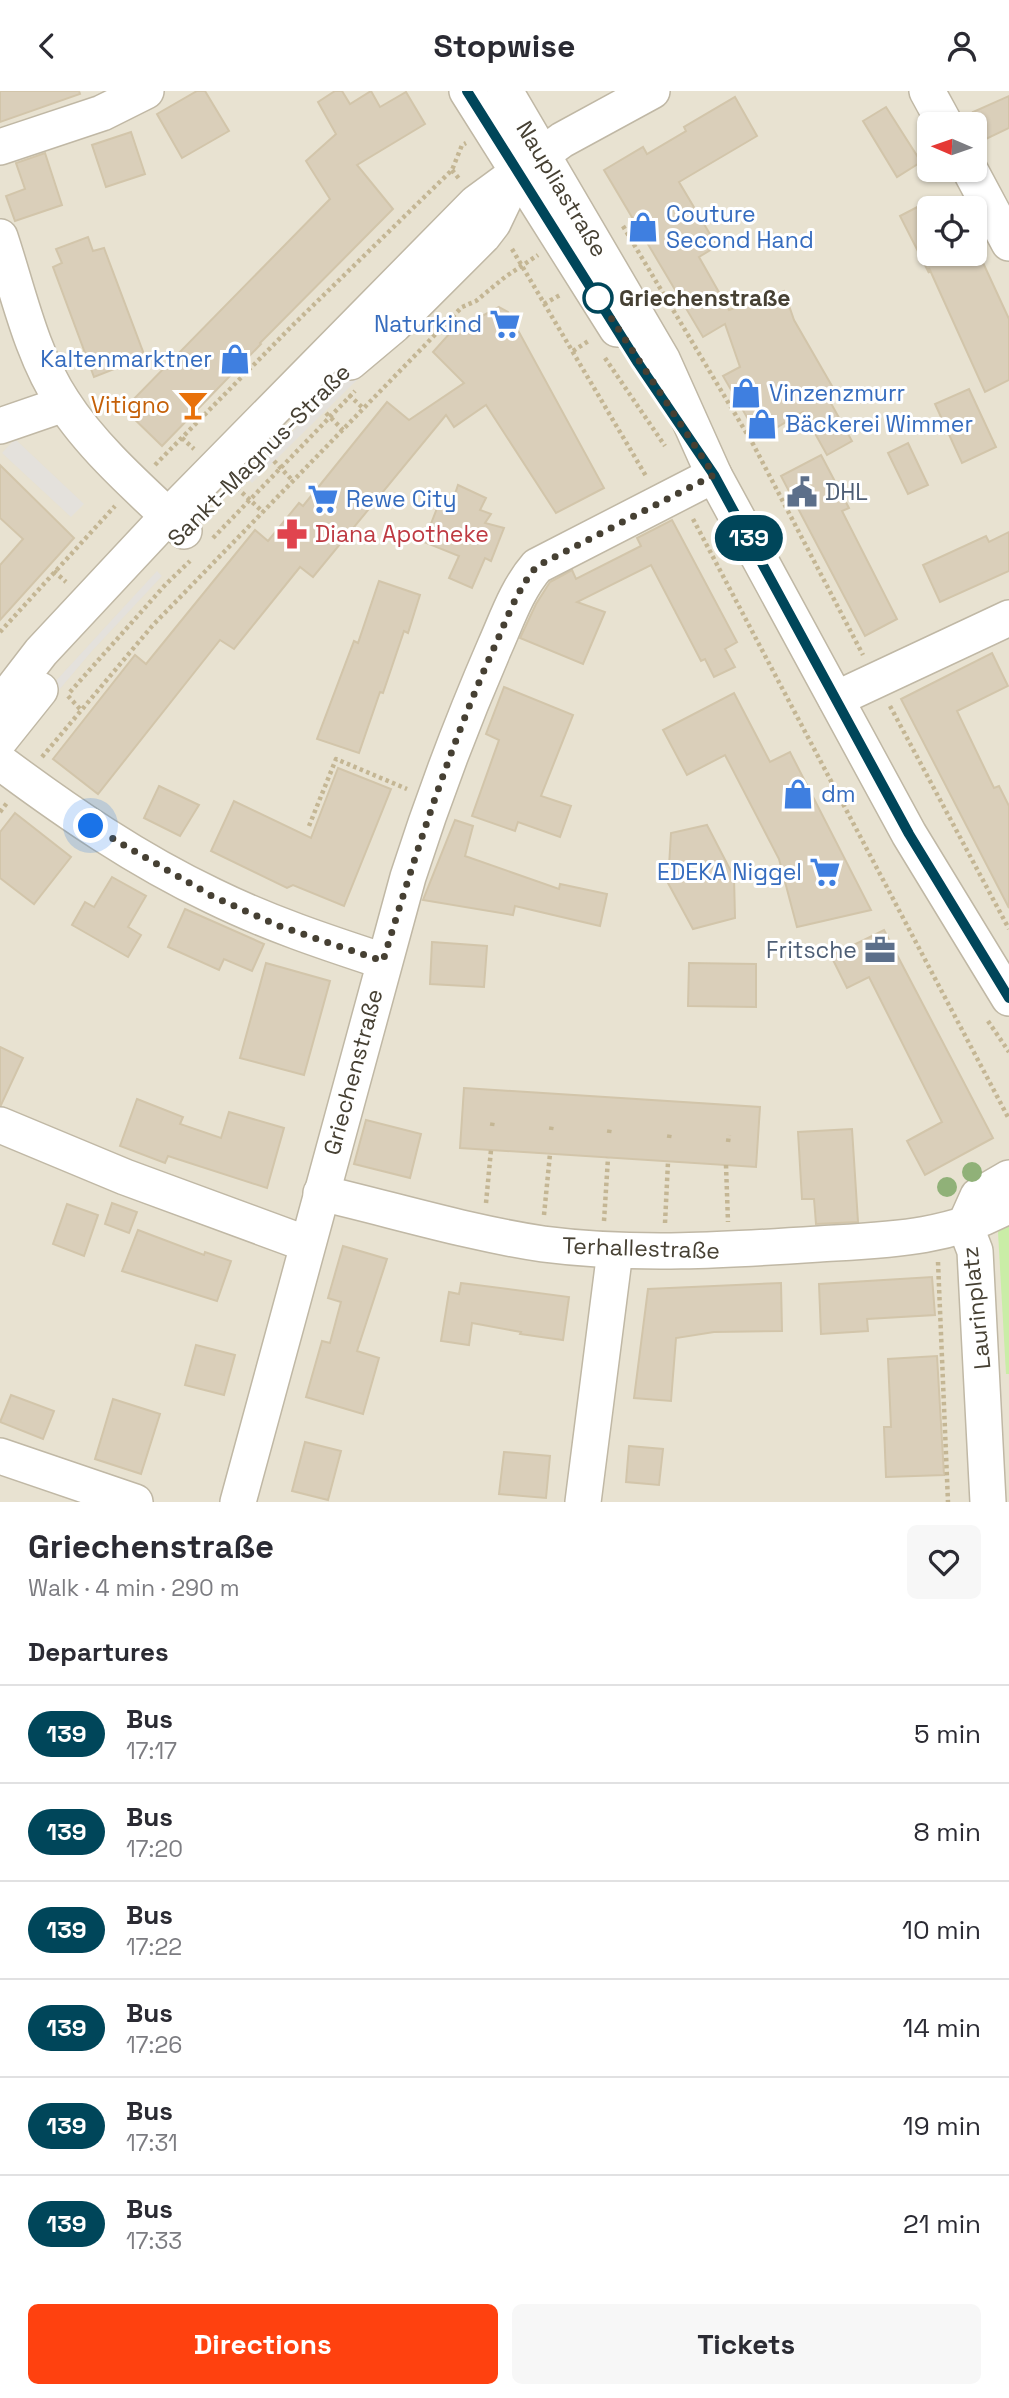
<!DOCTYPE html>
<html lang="en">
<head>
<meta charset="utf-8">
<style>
  :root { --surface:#fff; --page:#f7f7f7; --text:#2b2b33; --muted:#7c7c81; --line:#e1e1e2; --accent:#ff410f }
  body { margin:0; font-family:"Space Grotesk",sans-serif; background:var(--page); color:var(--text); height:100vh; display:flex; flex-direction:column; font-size:26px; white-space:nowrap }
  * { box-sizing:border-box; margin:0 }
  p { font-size:23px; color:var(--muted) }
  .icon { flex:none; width:38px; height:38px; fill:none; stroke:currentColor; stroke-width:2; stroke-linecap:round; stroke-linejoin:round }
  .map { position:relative; height:1411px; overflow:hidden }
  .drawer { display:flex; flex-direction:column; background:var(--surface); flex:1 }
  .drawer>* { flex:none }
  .badge { padding:0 14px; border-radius:23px; font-size:24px; line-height:46px }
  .needle { width:46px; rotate:272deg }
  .controls { position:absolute; left:917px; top:21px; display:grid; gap:14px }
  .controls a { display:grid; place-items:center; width:70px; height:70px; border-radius:10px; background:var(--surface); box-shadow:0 2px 5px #0004; font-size:35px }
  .you { position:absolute; width:35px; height:35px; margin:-18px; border:5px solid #fff; border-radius:50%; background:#1a73e8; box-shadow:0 0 0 10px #1a73e833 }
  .map>.badge { position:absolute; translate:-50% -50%; box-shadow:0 0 0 4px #fff }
  h2 { padding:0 28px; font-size:26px; line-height:63px }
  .round { display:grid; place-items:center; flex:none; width:74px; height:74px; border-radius:10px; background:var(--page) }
  .headline { display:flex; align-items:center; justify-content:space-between; height:119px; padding:0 28px }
  h1 { font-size:33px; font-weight:700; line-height:52px }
  .cta { display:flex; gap:14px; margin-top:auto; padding:14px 28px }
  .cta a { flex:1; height:80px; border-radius:10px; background:var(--accent); color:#fff; font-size:28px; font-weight:700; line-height:80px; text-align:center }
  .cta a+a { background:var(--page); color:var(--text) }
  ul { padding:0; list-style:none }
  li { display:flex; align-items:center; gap:21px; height:98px; padding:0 28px; border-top:2px solid var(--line) }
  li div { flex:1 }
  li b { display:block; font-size:26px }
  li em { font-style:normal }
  li .badge { min-width:77px; font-weight:700; text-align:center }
  header { display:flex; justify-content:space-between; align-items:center; height:91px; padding:0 28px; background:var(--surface); font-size:32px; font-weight:700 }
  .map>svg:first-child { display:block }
  .residential { fill:#e8e2d1; fill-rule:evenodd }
  .green { fill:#caeda7 }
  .parking { fill:#e4e1dc }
  .building { fill:#dacfba; stroke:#d2c5aa; stroke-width:2 }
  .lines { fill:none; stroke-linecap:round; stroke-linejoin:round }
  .minor-casing { stroke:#c0b8a5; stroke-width:38 }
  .path { stroke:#c4b694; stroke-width:4.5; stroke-dasharray:3.5 3.5; stroke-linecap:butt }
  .minor { stroke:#fff; stroke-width:35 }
  .tree { fill:#90b178 }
  .line-casing { stroke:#fff; stroke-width:16 }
  .line { stroke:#00465a; stroke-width:10 }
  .walk { stroke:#464033; stroke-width:7; stroke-dasharray:0 12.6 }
  .stop-dot { fill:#fff; stroke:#00465a; stroke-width:3.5 }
  .labels { text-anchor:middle; stroke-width:6; stroke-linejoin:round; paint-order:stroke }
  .street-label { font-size:23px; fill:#464033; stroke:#fff }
  .shop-label { font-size:23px; fill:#366cbe; stroke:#fff; text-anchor:start }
  .stop-label { font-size:23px; font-weight:bold; fill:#464033; stroke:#fff; text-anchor:start }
  .food-label { font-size:23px; fill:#c56008; stroke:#fff; text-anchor:end }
  .service-label { font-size:23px; fill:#4e5e75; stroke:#fff; text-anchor:start }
  .health-label { font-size:23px; fill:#be3a42; stroke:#fff; text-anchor:start }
</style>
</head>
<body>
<header><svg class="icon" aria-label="back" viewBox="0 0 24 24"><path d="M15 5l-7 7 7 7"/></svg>Stopwise<svg class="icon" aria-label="person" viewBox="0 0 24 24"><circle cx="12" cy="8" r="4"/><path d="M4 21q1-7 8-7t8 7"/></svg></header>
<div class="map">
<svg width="1009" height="1411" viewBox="0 0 1009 1411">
  <rect width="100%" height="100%" fill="#f4f0e3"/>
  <!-- residential -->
  <path class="residential" d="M0,0h1009v1411h-1009zM929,33h46v46h-46zM929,117h46v46h-46z"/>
  <!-- green -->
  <path class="green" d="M1009,1134v149h-3l-8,-142z"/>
  <!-- parking -->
  <g class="parking">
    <path d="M356,276l7,7 -111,109 -5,-5z"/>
    <path d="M15,348l69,65 -13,13 -69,-64z"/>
    <path d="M157,480l5,5 -71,76 -59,70 21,-38z"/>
  </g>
  <!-- building -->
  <g class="building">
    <path d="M0,0h79l1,3 -80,28z"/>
    <path d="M197,0h8l24,40 -47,27 -25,-44z"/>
    <path d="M335,0h7l8,13 21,-13 9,16 26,-15 19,32 -68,41 36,44 -133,134 1,1 -99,102 -38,-37 206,-210 -24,-38 30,-27 -18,-32z"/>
    <path d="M1009,5v32l-23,11 -13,-27z"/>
    <path d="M735,6l22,39 -78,46 38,64 -18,11 30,53 55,-19 10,29 42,73 -8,5 24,43 -25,14 -24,-43 -44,26 -36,-62 17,-9 -15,-43 -22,13 -99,-167 39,-23 4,7 39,-23 -2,-4z"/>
    <path d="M886,16l35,55 -24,15 -34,-56z"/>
    <path d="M131,41l14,42 -39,13 -14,-42z"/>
    <path d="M45,62l17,52 -47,16 -9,-25 19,-7 -9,-26z"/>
    <path d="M929,110v53h50l30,65v61l-24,12 -56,-124v5l-29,-57z"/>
    <path d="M88,146l5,14 11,-3 41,109 -51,20 -41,-110 9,-4 -6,-14z"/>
    <path d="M499,216l9,5 96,176 -48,25 -70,-108 -32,22 -8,-12 -133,162 -13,-10 -66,82 -14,-9 -122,154 -45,-35 82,-104 11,9 109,-134 13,11 31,-38 4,3 84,-104 22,18 55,-37 -31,-31 17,-19z"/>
    <path d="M969,298l27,58 -34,16 -27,-59z"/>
    <path d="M908,352l20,42 -20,9 -20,-41z"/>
    <path d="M821,364l28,53 -7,3 55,108 -32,17 -84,-160z"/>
    <path d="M0,374l74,73 -74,82v-55l23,-26 -23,-21z"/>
    <path d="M458,394l28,13 -6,12 11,4 -6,9 19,5 -13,33 -6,-3 -13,30 -23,-10 10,-22 -35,-14 15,-39 12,3z"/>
    <path d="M672,429l65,122 -12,7 10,18 -21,10 -9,-18 -4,2 -50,-96 -74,37 28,10 -22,52 -63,-26 16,-34 14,-22 22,-12 4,9 65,-33 -4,-8z"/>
    <path d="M1009,441v39l-69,31 -17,-37 63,-29 3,6z"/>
    <path d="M379,490l41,14 -12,38 -4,-2 -21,62 -3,-1 -21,61 -42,-14 37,-98 4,2z"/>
    <path d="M992,562l16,33 -51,25 37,77 5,-2 10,20v102l-108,-209z"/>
    <path d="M504,596l69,28 -32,81 30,10 -11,31 -42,-15 -3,9 -43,-15 27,-76 -13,-6z"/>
    <path d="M734,602l36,69 20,-10 81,158 -74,17 -18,-68 -54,-104 -38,20 -24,-45z"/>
    <path d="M338,677l53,21 -47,117 -51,-21 -6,3 -76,-37 23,-50 77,37z"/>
    <path d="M159,695l40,19 -19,31 -36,-18z"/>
    <path d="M15,722l56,44 -37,47 -34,-26v-46z"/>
    <path d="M455,729l18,6 -8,30 94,33 1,-5 47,10 -7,32 -85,-20 -2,9 -90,-15z"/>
    <path d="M707,734l27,52 1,41 -42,11 -25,-46 3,-50z"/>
    <path d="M112,786l34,19 -18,31 13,8 -13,22 -56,-32 13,-23 9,5z"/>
    <path d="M185,818l79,35 -12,27 -28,-12 -5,11 -51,-23z"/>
    <path d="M884,839l109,208 -68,37 -18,-34 35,-19 -73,-145 -22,11 -16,-32z"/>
    <path d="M432,851l55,4 -3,41 -54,-3z"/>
    <path d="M266,872l64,18 -26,94 -64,-17z"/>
    <path d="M689,872l67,1v43l-68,-1z"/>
    <path d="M0,956l23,11 -22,47h-1z"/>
    <path d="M464,997l296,19 -4,60 -296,-19z"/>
    <path d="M137,1008l46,18 -3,7 41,14 8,-26 55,16 -17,60 -99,-32 -3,7 -45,-17z"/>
    <path d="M366,1029l55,14 -11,44 -56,-14z"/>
    <path d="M852,1038l6,93 -42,2 -2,-25h-12l-4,-67z"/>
    <path d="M112,1112l25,9 -8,21 -24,-9z"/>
    <path d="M67,1113l31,11 -14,41 -31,-12z"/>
    <path d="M138,1139l66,25 1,-3 26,9 -14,40 -95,-30z"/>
    <path d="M343,1155l44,13 -30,92 22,7 -16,56 -57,-17 16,-56 8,2 11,-41 -13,-4z"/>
    <path d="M932,1186l3,38 -68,4 1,12 -47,3 -2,-50z"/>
    <path d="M461,1192l108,14 -6,43 -43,-6 1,-2 -49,-9 -3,22 -28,-4 8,-49 10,2z"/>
    <path d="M781,1192l1,48 -68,1 -38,6 -5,63 -37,-3 14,-109z"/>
    <path d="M196,1254l39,10 -11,40 -39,-10z"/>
    <path d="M937,1265l7,119 -58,2 -2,-50h7l-3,-68z"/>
    <path d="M11,1304l43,16 -11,28 -43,-17z"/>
    <path d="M113,1308l47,15 -19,60 -46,-15z"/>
    <path d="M305,1351l36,9 -13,49 -36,-9z"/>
    <path d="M629,1355l34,3 -4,36 -33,-3z"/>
    <path d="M504,1361l46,4 -4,42 -47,-4z"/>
  </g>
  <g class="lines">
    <!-- minor casing -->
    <g class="minor-casing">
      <g id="minor">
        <path d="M467,0l150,238"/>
        <path d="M505,0l157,268 52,116 195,359 100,164"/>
        <path d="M927,0l18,33"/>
        <path d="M0,56l102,-34 44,-22"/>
        <path d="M970,79l39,73"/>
        <path d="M0,146c18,54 31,117 63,165 30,47 81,91 121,129"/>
        <path d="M350,271l44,-37 89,-89 10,-13 21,-44"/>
        <path d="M0,335l64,-22"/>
        <path d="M836,608l173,-81"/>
        <path d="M0,614l41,-53 127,-136 308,-313 86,-63 90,-49"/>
        <path d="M0,649l40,-50"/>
        <path d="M0,671c67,50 137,98 213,134 55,27 112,46 170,65"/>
        <path d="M0,1034l125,52 182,67"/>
        <path d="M321,1102c73,17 148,40 222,51 92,12 184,6 276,0 66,-4 131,-5 190,-39"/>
        <path d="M0,1365l135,46"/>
        <path d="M238,1411l170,-625c25,-78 54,-155 87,-231 12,-27 22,-57 42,-80l177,-91"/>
        <path d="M583,1411l32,-251"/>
        <path d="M988,1411l-13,-251 -10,-26 13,-29 31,-18"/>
      </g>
    </g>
    <!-- path -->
    <g class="path">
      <path d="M452,79l8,10"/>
      <path d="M623,135l130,218 110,211"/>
      <path d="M512,158l134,227"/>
      <path d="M544,213l16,-9"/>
      <path d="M573,260l17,-11"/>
      <path d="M605,267l60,88"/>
      <path d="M349,304l15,14"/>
      <path d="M326,322l17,17"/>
      <path d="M182,347l12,11"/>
      <path d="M274,370l19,20"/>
      <path d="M155,374l137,-139 160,-156 10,-25 4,-2"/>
      <path d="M237,397l26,24"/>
      <path d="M693,428l316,600"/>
      <path d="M213,447l142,-147"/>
      <path d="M54,480l12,11"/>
      <path d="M0,541l115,-126"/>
      <path d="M70,601l96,-108 24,-23"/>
      <path d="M68,605l12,13"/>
      <path d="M890,615l119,223"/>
      <path d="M42,666l111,-132 309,-318 14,-6 29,-24 33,-22"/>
      <path d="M0,721l7,-9"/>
      <path d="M309,735l27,-67 71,30"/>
      <path d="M988,930l21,31"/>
      <path d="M492,1035l1,-6"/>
      <path d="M551,1039l1,-6"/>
      <path d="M609,1042l1,-6"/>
      <path d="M669,1047l1,-6"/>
      <path d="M728,1051l1,-7"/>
      <path d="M726,1074l2,57"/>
      <path d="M486,1112l5,-53"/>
      <path d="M544,1124l6,-61"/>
      <path d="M604,1130l4,-63"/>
      <path d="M665,1132l3,-61"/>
      <path d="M938,1171l10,240"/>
    </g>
    <!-- minor -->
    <use href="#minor" class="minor"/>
  </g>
  <!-- trees -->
  <g class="tree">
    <circle cx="972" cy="1081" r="10"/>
    <circle cx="947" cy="1096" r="10"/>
  </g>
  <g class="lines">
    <!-- line casing -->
    <g class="line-casing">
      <path id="line" d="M467,0l171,272 76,112 195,359 100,164"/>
    </g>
    <!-- line -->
    <use href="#line" class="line"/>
    <!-- walk -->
    <path class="walk" d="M91,735l121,70 67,30 104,35c32,-105 65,-210 110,-311 13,-28 23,-60 44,-84l177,-91 -116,-177"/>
  </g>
  <!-- icons -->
  <defs>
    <g id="shop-bare" transform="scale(2.415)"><path d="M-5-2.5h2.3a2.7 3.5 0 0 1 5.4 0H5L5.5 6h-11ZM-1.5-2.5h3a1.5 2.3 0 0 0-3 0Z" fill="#3f7fe0" stroke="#fff" stroke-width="2.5" paint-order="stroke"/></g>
    <g id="supermarket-bare" transform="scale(2.415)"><path d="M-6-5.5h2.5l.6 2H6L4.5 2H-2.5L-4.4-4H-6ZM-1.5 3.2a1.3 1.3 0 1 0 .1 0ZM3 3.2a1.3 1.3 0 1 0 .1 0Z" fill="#3f7fe0" stroke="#fff" stroke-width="2.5" paint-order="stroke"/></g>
    <g id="bar-bare" transform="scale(2.415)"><path d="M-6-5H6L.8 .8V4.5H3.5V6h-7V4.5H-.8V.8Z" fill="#e8710a" stroke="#fff" stroke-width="2.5" paint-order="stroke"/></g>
    <g id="civic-bare" transform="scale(2.415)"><path d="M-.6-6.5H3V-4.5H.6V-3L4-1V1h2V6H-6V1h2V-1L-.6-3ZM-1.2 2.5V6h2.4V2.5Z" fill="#5c6f8a" stroke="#fff" stroke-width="2.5" paint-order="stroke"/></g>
    <g id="pharmacy-bare" transform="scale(2.415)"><path d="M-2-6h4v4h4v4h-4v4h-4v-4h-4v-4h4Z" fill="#e0444e" stroke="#fff" stroke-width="2.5" paint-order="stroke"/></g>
    <g id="office-bare" transform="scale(2.415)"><path d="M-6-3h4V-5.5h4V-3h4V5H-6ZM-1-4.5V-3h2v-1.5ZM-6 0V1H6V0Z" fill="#5c6f8a" stroke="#fff" stroke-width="2.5" paint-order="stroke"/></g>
  </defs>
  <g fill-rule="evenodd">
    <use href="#shop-bare" x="643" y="136"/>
    <use href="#supermarket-bare" x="505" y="233"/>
    <use href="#shop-bare" x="235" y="268"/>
    <use href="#shop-bare" x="746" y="302"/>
    <use href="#bar-bare" x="193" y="314"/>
    <use href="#shop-bare" x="762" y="333"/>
    <use href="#civic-bare" x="802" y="401"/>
    <use href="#supermarket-bare" x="323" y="408"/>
    <use href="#pharmacy-bare" x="292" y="443"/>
    <use href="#shop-bare" x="798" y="703"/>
    <use href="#supermarket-bare" x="825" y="781"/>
    <use href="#office-bare" x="880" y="859"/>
  </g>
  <!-- markers -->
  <circle class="stop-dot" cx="598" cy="207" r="14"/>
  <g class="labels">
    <!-- street labels -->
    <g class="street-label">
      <text transform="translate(562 98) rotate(59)" y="8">Naupliastraße</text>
      <text transform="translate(259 364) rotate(-45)" y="8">Sankt-Magnus-Straße</text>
      <text transform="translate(353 981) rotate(-75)" y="8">Griechenstraße</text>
      <text transform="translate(641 1157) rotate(2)" y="8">Terhallestraße</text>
      <text transform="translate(976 1217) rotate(-96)" y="8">Laurinplatz</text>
    </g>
    <!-- shop labels -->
    <g class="shop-label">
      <text x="666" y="131">Couture<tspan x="666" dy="26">Second Hand</tspan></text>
      <text x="482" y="241" text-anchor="end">Naturkind</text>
      <text x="212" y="276" text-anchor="end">Kaltenmarktner</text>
      <text x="769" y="310">Vinzenzmurr</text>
      <text x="785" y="341">Bäckerei Wimmer</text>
      <text x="346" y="416">Rewe City</text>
      <text x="821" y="711">dm</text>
      <text x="802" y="789" text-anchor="end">EDEKA Niggel</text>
    </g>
    <!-- stop labels -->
    <g class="stop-label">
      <text x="619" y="215">Griechenstraße</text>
    </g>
    <!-- food labels -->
    <g class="food-label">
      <text x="170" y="322">Vitigno</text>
    </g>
    <!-- service labels -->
    <g class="service-label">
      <text x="825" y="409">DHL</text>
      <text x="857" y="867" text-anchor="end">Fritsche</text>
    </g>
    <!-- health labels -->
    <g class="health-label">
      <text x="315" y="451">Diana Apotheke</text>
    </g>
  </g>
</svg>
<div class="controls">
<a><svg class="needle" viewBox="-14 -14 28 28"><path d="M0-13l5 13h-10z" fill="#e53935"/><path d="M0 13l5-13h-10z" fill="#7c7c81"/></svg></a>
<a><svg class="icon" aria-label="locate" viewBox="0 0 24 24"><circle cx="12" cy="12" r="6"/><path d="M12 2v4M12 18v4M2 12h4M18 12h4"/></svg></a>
</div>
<div class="you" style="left:91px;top:735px"></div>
<b class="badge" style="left:749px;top:447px;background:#00465a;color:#fff">139</b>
</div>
<section class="drawer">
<div class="headline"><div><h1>Griechenstraße</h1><p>Walk · 4 min · 290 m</p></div><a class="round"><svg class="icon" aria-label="heart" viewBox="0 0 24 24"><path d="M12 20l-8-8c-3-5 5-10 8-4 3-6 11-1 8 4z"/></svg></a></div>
<h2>Departures</h2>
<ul>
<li><span class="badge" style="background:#00465a;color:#fff">139</span><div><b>Bus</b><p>17:17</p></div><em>5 min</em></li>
<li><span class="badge" style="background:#00465a;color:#fff">139</span><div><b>Bus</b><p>17:20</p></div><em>8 min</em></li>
<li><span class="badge" style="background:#00465a;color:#fff">139</span><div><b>Bus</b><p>17:22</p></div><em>10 min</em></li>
<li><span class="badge" style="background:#00465a;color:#fff">139</span><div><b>Bus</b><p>17:26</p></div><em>14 min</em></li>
<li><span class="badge" style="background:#00465a;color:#fff">139</span><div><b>Bus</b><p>17:31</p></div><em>19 min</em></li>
<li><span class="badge" style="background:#00465a;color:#fff">139</span><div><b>Bus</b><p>17:33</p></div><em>21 min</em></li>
</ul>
<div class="cta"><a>Directions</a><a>Tickets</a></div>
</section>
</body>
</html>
